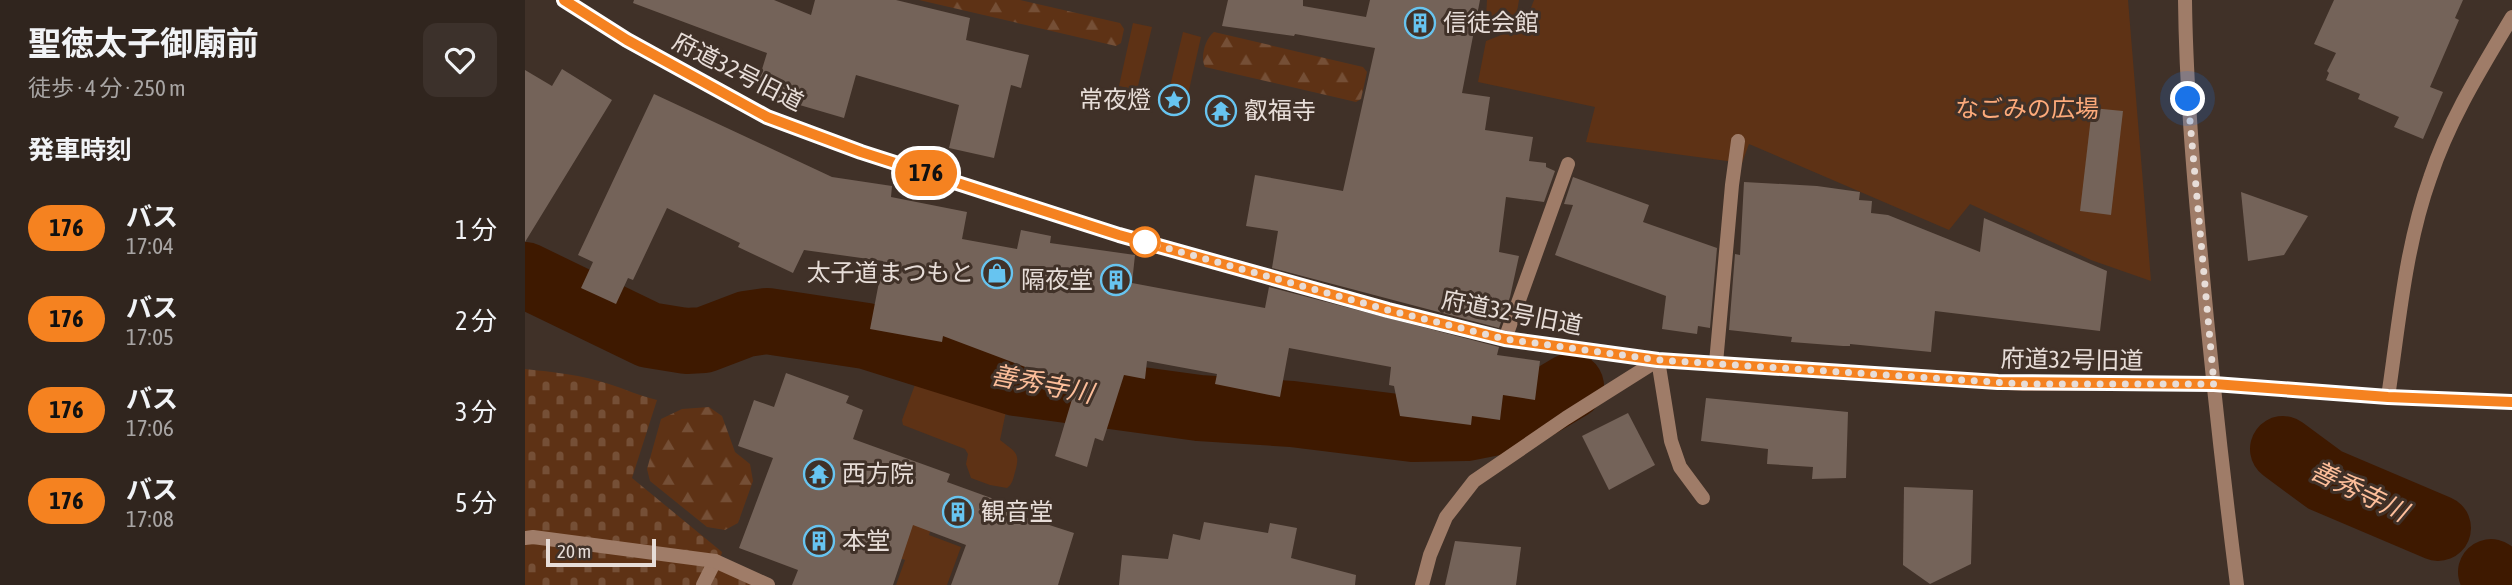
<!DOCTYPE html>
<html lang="ja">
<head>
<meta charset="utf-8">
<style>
  :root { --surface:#30251e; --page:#3c312b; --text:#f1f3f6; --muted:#a8a5a4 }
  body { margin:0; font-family:"Asap Condensed","Noto Sans JP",sans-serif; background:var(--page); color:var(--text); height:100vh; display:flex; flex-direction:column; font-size:26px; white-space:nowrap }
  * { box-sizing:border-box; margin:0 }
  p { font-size:23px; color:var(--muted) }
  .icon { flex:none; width:38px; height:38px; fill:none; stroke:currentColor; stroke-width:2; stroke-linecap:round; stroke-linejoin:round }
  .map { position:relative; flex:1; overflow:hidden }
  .side { display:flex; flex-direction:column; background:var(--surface); width:525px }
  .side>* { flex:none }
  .badge { padding:0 14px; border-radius:23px; font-size:24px; line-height:46px }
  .scale { position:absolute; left:21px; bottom:18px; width:110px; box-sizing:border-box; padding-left:7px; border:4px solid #e7ddd8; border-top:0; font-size:19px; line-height:24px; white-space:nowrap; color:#e7ddd8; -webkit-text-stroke:5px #403128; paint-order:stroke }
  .you { position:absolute; width:35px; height:35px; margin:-18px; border:5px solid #fff; border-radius:50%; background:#1a73e8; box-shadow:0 0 0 10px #1a73e833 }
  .map>.badge { position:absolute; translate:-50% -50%; box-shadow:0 0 0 4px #fff }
  h2 { padding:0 28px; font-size:26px; line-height:63px }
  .round { display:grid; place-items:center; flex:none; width:74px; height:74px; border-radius:14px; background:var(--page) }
  .headline { display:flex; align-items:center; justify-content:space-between; height:119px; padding:0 28px }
  h1 { font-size:33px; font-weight:700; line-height:52px }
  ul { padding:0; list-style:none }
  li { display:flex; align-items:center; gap:21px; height:91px; padding:0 28px }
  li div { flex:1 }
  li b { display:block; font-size:26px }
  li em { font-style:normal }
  li .badge { min-width:77px; font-weight:700; text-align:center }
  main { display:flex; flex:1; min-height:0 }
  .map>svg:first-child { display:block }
  .green { fill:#5e3215 }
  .forest { fill:url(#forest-firs) }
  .cemetery { fill:url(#cemetery-stones) }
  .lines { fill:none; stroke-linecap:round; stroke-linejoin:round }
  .river { stroke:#3e1900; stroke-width:66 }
  .building { fill:#746359 }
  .service { stroke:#9f7c68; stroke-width:14 }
  .minor { stroke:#9f7c68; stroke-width:14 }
  .tertiary { stroke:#9f7c68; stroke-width:14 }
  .line-casing { stroke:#fff; stroke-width:16 }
  .line { stroke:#f58220; stroke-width:10 }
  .walk { stroke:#e7ddd8; stroke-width:7; stroke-dasharray:0 12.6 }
  .stop-dot { fill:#fff; stroke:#f58220; stroke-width:3.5 }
  .labels { text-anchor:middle; stroke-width:6; stroke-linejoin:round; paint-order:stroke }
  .poi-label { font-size:24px; fill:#e7ddd8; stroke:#403128; text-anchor:start }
  .street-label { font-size:24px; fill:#e7ddd8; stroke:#403128 }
  .park-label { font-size:24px; fill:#fdaa7a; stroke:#403128 }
  .water-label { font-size:26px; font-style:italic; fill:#fdbe9a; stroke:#403128 }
</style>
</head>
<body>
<main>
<section class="side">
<div class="headline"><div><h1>聖徳太子御廟前</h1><p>徒歩 · 4 分 · 250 m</p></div><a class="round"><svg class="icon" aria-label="heart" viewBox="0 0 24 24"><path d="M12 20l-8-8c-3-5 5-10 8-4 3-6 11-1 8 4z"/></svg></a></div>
<h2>発車時刻</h2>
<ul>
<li><span class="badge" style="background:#f58220;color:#111">176</span><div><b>バス</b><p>17:04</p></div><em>1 分</em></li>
<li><span class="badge" style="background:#f58220;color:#111">176</span><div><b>バス</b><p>17:05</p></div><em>2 分</em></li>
<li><span class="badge" style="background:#f58220;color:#111">176</span><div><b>バス</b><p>17:06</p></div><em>3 分</em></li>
<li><span class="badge" style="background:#f58220;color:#111">176</span><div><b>バス</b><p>17:08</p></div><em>5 分</em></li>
</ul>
</section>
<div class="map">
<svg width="1987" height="585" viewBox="0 0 1987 585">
  <defs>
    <pattern id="forest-firs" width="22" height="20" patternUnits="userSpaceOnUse" patternTransform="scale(1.75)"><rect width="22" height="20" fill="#5e3215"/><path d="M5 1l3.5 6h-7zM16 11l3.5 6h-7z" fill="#754f36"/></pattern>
    <pattern id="cemetery-stones" width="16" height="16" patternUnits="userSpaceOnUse" patternTransform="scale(1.75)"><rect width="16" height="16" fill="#5e3215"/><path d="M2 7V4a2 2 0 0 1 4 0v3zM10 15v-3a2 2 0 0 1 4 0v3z" fill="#754f36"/></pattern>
  </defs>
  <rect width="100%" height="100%" fill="#403128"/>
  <!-- green -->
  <g class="green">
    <path d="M962,0h32l-4,24 -20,6 -5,-2 -4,-10z"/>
    <path d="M1009,0h594l23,281 -60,-21 -121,-56 -21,26 -200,-86 -7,19 -156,-21 9,-35 -117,-25 8,-41 38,-15z"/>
    <path d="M608,23l19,4 -15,63 -18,-4z"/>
    <path d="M658,32l18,5 -14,62 -19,-4z"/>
    <path d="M401,367l83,30 -9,43c15,12 21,12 15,32 -2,7 -2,11 -8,16l-17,-3 -19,-7 -5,-14 2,-10 -3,-5 -62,-24 -1,-5 18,-49z"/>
    <path d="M385,513l23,9 -4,13 32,12 -14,38h-51l9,-25 -10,-4z"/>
  </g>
  <!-- forest -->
  <g class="forest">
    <path d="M394,0h101l100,23 4,6 -3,14 -5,3z"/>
    <path d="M689,32l149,35 4,5 -6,27 -5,3 -151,-35c-5,-10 0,-28 9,-35z"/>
    <path d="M184,407l13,9 13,36 15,12 3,17 -15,42 -13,7 -18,-3 -57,-46 -3,-12 14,-50 21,-10z"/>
  </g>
  <!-- cemetery -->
  <path class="cemetery" d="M0,369c28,3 57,6 84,15 16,5 31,12 48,16l-25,78 90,74 -4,16 54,17h-247z"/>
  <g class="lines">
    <!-- river -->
    <g class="river">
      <path d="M0,275l124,60 37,6 18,-1 42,-16 21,-3 99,15 150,47 183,25 93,6 121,15 53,-1 51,-10 54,-32"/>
      <path d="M1758,449l42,31 113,48"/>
      <path d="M1966,572l8,13"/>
    </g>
  </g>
  <!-- building -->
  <g class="building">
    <path d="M109,0h140l37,15 4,-15h81l74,18 -4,22 63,15 -8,33 -10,-3 -17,73 -45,-10 10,-43 -103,-30 -12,43 -89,-26 12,-39 -134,-50z"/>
    <path d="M703,0h75v6l63,11 4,-17h110l-18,93 28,4 -5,33 48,7 -4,24 17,2v4l9,4 -11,31 -38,-5 -7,55 20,4 -9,41 -11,31 -227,-60 6,-37 -32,-5 9,-51 88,16 32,-143 -80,-14 -1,2 -72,-10z"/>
    <path d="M1809,0h129l-8,18 4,2 -29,67 13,5 -20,47 -29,-12 5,-10 -41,-18 2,-5 -34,-14 3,-7 -2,-2 9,-18 -22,-9z"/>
    <path d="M37,69l50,31 -87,142v-172l27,16z"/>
    <path d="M129,94l178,83 60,9 -1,11 76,15 -5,27 55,10 4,-19 30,6 -1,7 85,12 -3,28 133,25 4,-21 230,60 -2,8 43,6 -5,39 -32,-5 -3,25 -28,-4 -1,9 -71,-9 -6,-30 -5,-1 2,-18 -102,-19 -9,49 -65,-13 2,-10 -70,-13 -2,18 -21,-4 -21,66 -8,-3 -8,29 -32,-11 21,-70 -133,-50 -1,6 -72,-13 13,-68 -79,-11 -11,23 -55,-26 2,-4 -73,-35 -34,72 -5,-2 -12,26 -35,-16 12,-26 -15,-7z"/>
    <path d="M1567,108l31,3 -12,104 -31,-4z"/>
    <path d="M1048,177l76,28 -6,17 74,26 -7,80 -12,-2 -1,8 -35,-5 4,-33 -111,-41 18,-50 -9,-1z"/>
    <path d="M1219,182l73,4 43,6 -1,8 13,1 -1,12 17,2 92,37 4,-34 123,53 -7,60 -165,-20 -4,41 -81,-8v2h-7l-52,-4 1,-5 -63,-7 6,-76 5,1z"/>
    <path d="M1716,192l67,24 -24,39 -36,6z"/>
    <path d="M261,373l63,23 -3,7 17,7 -10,29 97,35 -3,8 58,21 -2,7 71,23 -16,52h-107l15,-40 -53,-20 -20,60h-101l6,-15 -59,-22 34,-90 -35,-12 16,-46 20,7z"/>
    <path d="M1181,398l142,14 -2,66 -34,1 1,-12 -46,-3 1,-15 -67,-8z"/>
    <path d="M1103,413l27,52 -46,25 -27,-54z"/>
    <path d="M1379,487l69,3 -2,74 -41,20 -27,-19z"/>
    <path d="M679,522l64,11 2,-10 27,5 -6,30 65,17 -1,10h-236l3,-30 46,4 5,-25 27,6z"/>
    <path d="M930,541l66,6 -5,38h-71z"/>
  </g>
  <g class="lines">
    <!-- service -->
    <g class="service">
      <path d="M980,339l63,-175"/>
      <path d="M1133,360l13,81 9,26 23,31"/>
      <path d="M178,585l12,-24"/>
    </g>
    <!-- minor -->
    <g class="minor">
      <path d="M1191,363l16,-178 6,-44"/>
      <path d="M1863,397c11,-73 17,-149 42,-219 19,-58 51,-109 82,-161"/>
      <path d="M0,538l8,-1 182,24 53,24"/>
      <path d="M897,585l8,-30 16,-38 28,-36 92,-63 92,-58"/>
    </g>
    <!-- tertiary -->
    <g class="tertiary">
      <path d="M39,0l63,40 140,77 117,43 235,75 269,75 117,29 153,21 365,24h191l174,13 124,5"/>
      <path d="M1660,0c1,86 8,170 16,256 10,110 22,219 36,329"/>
    </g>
  </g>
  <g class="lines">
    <!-- line casing -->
    <g class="line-casing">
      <path id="line" d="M39,0l63,40 140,77 94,35 258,83 269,75 117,29 153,21 340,22 216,2 174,13 124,5"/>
    </g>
    <!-- line -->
    <use href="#line" class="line"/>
    <!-- walk -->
    <path class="walk" d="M620,242l243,68 117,29 153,21 366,24h190l-26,-285"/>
  </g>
  <!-- icons -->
  <defs>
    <g id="building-ring" transform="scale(1.575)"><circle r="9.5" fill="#403128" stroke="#67c4f0" stroke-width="1.5"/><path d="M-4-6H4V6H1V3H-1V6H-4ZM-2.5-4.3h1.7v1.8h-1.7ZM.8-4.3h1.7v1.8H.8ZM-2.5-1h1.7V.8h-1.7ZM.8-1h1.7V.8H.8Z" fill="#67c4f0"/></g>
    <g id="sight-ring" transform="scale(1.575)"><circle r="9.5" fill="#403128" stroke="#67c4f0" stroke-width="1.5"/><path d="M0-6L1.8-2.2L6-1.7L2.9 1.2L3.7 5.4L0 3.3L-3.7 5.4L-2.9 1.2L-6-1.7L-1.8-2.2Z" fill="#67c4f0"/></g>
    <g id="temple-ring" transform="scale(1.575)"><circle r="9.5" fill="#403128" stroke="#67c4f0" stroke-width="1.5"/><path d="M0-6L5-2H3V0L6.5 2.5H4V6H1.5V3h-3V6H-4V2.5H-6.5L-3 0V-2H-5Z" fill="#67c4f0"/></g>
    <g id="shop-ring" transform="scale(1.575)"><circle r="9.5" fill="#403128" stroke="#67c4f0" stroke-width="1.5"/><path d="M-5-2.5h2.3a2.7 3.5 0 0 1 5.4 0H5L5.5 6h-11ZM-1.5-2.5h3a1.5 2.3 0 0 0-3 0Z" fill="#67c4f0"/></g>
  </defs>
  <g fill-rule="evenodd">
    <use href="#building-ring" x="895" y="23"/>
    <use href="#sight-ring" x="649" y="100"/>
    <use href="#temple-ring" x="696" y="111"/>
    <use href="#shop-ring" x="472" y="273"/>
    <use href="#building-ring" x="591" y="280"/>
    <use href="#temple-ring" x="294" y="474"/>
    <use href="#building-ring" x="433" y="512"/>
    <use href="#building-ring" x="294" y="541"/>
  </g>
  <!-- markers -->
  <circle class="stop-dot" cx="620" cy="242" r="14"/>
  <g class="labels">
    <!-- poi labels -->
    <g class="poi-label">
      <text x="918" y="31">信徒会館</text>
      <text x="626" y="108" text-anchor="end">常夜燈</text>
      <text x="719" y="119">叡福寺</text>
      <text x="449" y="281" text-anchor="end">太子道まつもと</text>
      <text x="568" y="288" text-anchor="end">隔夜堂</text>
      <text x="317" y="482">西方院</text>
      <text x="456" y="520">観音堂</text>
      <text x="317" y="549">本堂</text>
    </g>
    <!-- street labels -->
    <g class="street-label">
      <text transform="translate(213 72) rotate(27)" y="8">府道32号旧道</text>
      <text transform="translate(987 313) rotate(11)" y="8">府道32号旧道</text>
      <text transform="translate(1547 360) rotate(1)" y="8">府道32号旧道</text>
    </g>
    <!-- park labels -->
    <g class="park-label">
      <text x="1502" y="117">なごみの広場</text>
    </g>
    <!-- water labels -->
    <g class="water-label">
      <text transform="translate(517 384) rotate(11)" y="9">善秀寺川</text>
      <text transform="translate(1834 491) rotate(26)" y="9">善秀寺川</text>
    </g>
  </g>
</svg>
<div class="scale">20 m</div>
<div class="you" style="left:1663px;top:99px"></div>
<b class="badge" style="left:401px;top:173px;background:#f58220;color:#111">176</b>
</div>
</main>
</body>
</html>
